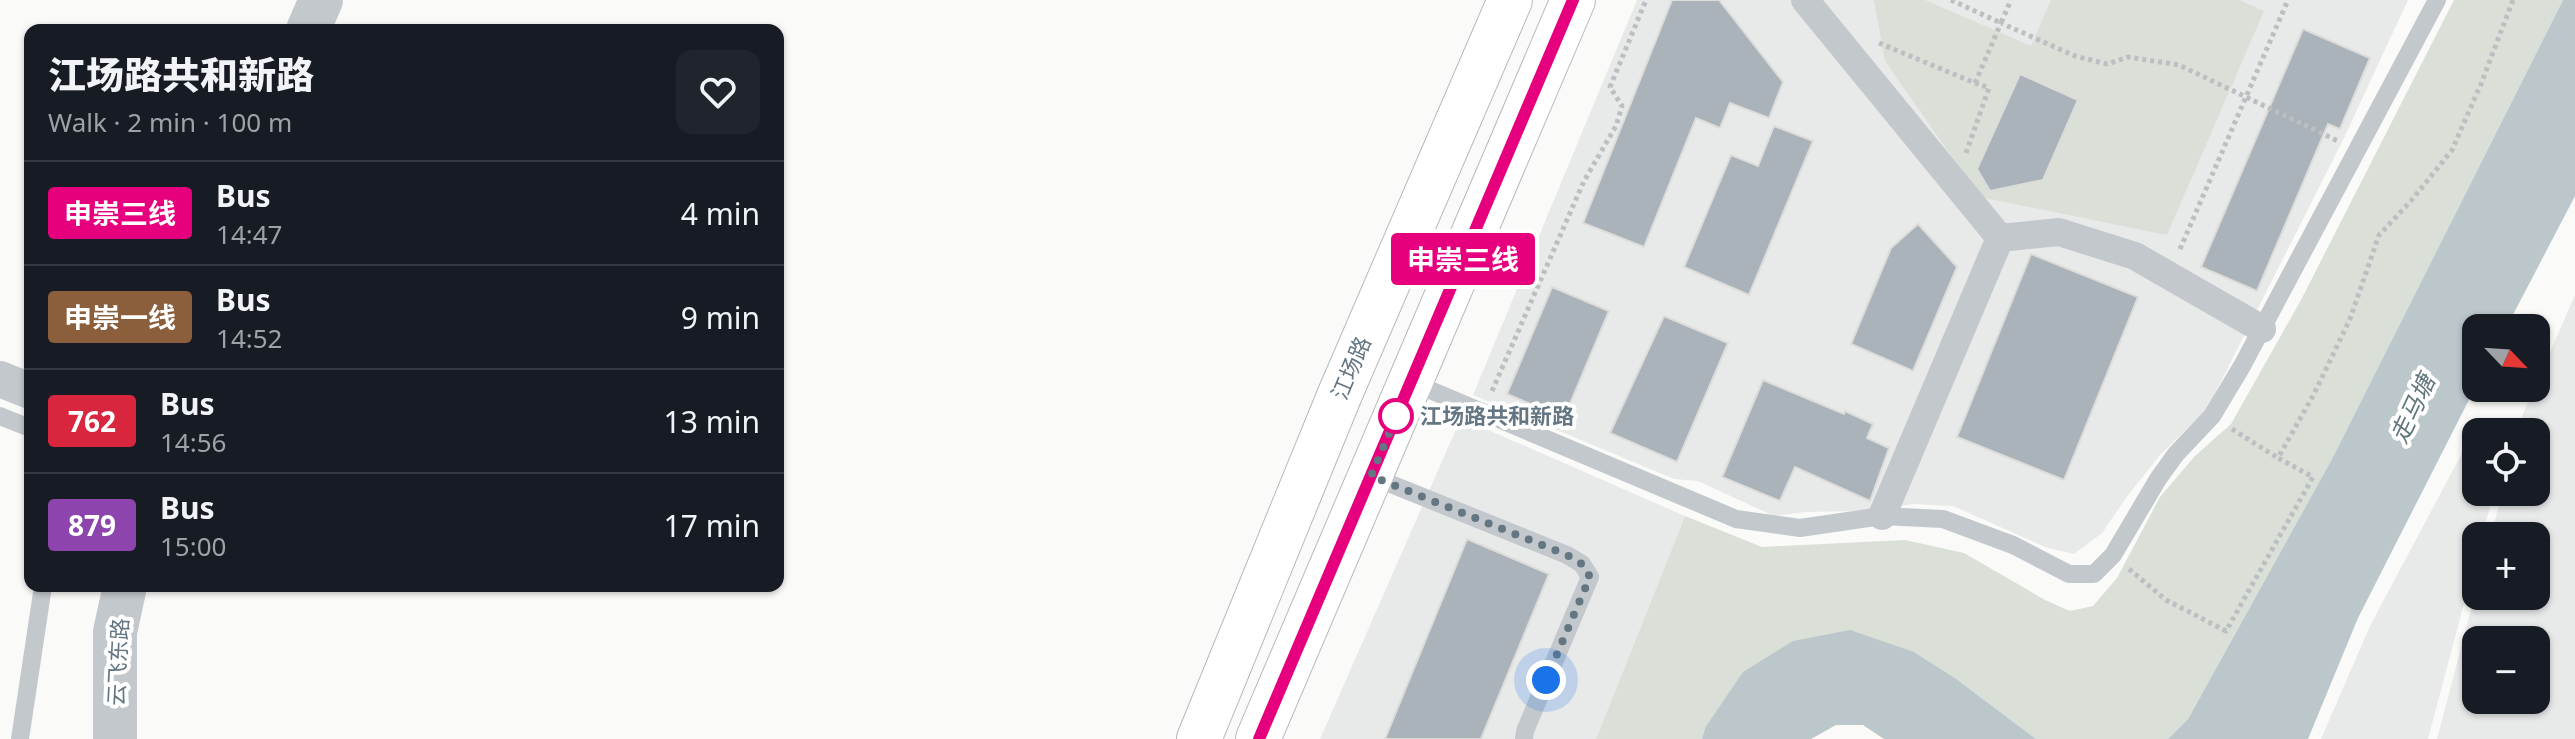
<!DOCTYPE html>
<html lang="en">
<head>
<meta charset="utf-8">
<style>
  :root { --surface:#171b24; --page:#20242c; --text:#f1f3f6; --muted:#9ea1a6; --line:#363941 }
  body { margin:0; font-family:"Noto Sans","Noto Sans SC",sans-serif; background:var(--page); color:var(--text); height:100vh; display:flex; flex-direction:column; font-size:30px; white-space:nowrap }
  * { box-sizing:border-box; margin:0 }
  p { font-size:26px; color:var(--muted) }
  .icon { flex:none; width:44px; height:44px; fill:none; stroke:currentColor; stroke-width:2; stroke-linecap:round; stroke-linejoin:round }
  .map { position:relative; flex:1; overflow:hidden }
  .sheet { position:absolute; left:24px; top:24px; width:760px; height:568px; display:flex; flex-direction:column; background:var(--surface); border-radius:16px; box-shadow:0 2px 6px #0004 }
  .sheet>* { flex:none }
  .badge { padding:0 16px; border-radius:6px; font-size:28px; line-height:52px }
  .needle { width:52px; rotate:115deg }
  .controls { position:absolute; left:2462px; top:314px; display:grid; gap:16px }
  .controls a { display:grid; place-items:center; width:88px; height:88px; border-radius:16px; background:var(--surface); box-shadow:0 2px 6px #0004; font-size:40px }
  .you { position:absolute; width:40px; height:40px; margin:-20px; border:6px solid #fff; border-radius:50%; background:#1a73e8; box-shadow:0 0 0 12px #1a73e833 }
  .map>.badge { position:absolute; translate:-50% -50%; box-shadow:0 0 0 4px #fff }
  .round { display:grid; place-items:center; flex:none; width:84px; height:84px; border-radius:16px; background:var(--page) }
  .summary { display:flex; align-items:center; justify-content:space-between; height:136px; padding:0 24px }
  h1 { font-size:38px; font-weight:800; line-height:60px }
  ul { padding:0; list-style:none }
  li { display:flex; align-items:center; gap:24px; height:104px; padding:0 24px; border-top:2px solid var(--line) }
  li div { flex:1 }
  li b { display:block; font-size:30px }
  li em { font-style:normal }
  li .badge { min-width:88px; font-weight:700; text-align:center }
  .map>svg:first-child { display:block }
  .built { fill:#e8e9e9; fill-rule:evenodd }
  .green { fill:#dadfd7 }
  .water { fill:#bbc7cb }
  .building { fill:#aab3b9; stroke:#dcdcda; stroke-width:2 }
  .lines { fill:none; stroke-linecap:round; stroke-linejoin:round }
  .secondary-casing { stroke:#b3babf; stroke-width:46 }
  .path { stroke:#bbbfc2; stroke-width:5; stroke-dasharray:4 4; stroke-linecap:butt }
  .service { stroke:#c3c8cc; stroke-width:18 }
  .pedestrian { stroke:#c3c8cc; stroke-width:28 }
  .minor { stroke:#c3c8cc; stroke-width:36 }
  .tertiary { stroke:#c3c8cc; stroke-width:44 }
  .secondary { stroke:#fff; stroke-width:44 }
  .line-casing { stroke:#fff; stroke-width:18 }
  .line { stroke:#e6007e; stroke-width:12 }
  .walk { stroke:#657683; stroke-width:8; stroke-dasharray:0 14.4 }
  .stop-dot { fill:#fff; stroke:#e6007e; stroke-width:4 }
  .labels { text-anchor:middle; stroke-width:8; stroke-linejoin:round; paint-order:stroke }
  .street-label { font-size:22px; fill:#657683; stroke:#fff }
  .stop-label { font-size:22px; font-weight:bold; fill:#657683; stroke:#fff; text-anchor:start }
  .water-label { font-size:24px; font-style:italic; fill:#60757c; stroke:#fff }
</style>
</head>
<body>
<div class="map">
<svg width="2575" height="739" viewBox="0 0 2575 739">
  <rect width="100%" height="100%" fill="#fafaf8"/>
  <!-- built -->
  <g class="built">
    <path d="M1637,0h771l-64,138 -137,271 -47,46 -32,40 -26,38 -28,21 -29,-7 -92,-41 -39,-2 -55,7 -53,1 -32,4 -76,-35 -24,-2 -201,-84z"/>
    <path d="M2575,295v444h-138l39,-148v5h60v-60h-45l11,-44h34v-60h-18l4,-16zM2476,640h60v60h-60z"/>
    <path d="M1461,418l224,98 -89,223h-276z"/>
    <path d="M2477,425l33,6 -34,1v60h18l-12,44h-6v22l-48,181h-107l49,-113z"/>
  </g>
  <!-- green -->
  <g class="green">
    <path d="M1874,0h51l106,46 20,-46h188l25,11 -97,224 -187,-38 -95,-136z"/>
    <path d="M2454,0h109l-231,459 -144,260 -20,20h-132l-81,-61 -41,-26 -209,76 -3,11h-106l89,-223 77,31 143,-7 59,13 81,47 25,11 23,-5 24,-28 43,-81 35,-41 36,-32 70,-124z"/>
  </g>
  <!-- water -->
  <g class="water">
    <path d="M2563,0h12v196l-69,132h-30v58l-118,232 -50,121h-140l20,-20 144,-260z"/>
    <path d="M1850,630l64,22 41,26 81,61h-152l-21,-14h-27l-25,14h-109l3,-11 38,-56 50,-31z"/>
  </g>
  <!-- building -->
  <g class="building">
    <path d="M1672,0h47l64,82 -14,36 -39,-15 -10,25 -24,-10 -52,129 -61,-24z"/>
    <path d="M2303,29l67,29 -30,71 -12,-5 -71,167 -56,-24z"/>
    <path d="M2020,74l58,26 -35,80 -53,11 -13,-22z"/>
    <path d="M1774,126l39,15 -64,154 -65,-28 47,-112 27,11z"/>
    <path d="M1918,224l39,43 -44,104 -62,-27 40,-96z"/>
    <path d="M2031,254l107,43 -74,183 -107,-43z"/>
    <path d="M1552,287l57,24 -45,107 -57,-24z"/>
    <path d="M1664,316l64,27 -51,119 -67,-29z"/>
    <path d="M1763,380l81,34 1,-3 28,13 -6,14 22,10 -19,53 -75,-34 -15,34 -58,-24z"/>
    <path d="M1467,539l82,35 -68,165h-96z"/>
  </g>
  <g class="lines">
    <!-- secondary casing -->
    <g class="secondary-casing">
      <g id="secondary">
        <path d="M1199,739l141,-345 170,-394"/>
        <path d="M1258,739l315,-739"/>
      </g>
    </g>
    <!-- path -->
    <g class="path">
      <path d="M1951,0l50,23 10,-23"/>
      <path d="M1879,43l96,40 26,-60 74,33 32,8 21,-7 51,8 159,76"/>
      <path d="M1966,153l23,-65 -14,-5"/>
      <path d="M2180,249l108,-249"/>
      <path d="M1492,391l92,-210 32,-55 6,-20 -12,-19 36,-87"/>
      <path d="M2232,429l46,29"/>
      <path d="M2129,569l37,31 60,31 87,-154 -35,-19 36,-64 36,-75 29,-84 32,-34 41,-51 29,-66 32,-84"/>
    </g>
    <!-- service -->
    <g class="service">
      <path d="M1411,382l325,137 64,9 82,-12 61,3 70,26 56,29h25l19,-19 45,-76 18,-25 36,-38 30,-50 195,-366"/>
      <path d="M0,416l30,12"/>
      <path d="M1371,476l196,79 15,9 8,13 -65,154 -1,8"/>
      <path d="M20,739l23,-153"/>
    </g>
    <!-- pedestrian -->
    <g class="pedestrian">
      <path d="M1805,0l195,238"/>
      <path d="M2000,238l59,-6 76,24 127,73"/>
      <path d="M1882,516l118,-278"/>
    </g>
    <!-- minor -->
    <path class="minor" d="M0,379l30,12"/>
    <!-- tertiary -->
    <g class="tertiary">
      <path d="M308,30l13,-30"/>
      <path d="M115,739v-107l10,-46"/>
    </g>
    <!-- secondary -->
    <use href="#secondary" class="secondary"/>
  </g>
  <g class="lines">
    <!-- line casing -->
    <g class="line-casing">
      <path id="line" d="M1259,739l314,-739"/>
    </g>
    <!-- line -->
    <use href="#line" class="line"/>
    <!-- walk -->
    <path class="walk" d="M1396,416l5,-11 -30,71 196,79 15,9 8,13 -44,103"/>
  </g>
  <!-- markers -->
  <circle class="stop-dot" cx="1396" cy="416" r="16"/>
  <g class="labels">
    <!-- street labels -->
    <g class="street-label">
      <text transform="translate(1351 368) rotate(-67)" y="8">江场路</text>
      <text transform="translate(118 662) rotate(-87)" y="8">云飞东路</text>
    </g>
    <!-- stop labels -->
    <g class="stop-label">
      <text x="1420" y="424">江场路共和新路</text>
    </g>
    <!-- water labels -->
    <g class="water-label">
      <text transform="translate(2413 409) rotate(-65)" y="8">走马塘</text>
    </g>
  </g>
</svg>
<div class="controls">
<a><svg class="needle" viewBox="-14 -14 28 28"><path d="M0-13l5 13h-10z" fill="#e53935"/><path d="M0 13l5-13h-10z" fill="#9ea1a6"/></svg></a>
<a><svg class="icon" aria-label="locate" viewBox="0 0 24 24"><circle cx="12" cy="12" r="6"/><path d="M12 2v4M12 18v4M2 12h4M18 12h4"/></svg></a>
<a>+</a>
<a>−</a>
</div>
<div class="you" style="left:1546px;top:680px"></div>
<b class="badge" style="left:1463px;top:259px;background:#e6007e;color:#fff">申崇三线</b>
<section class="sheet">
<div class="summary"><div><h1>江场路共和新路</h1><p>Walk · 2 min · 100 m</p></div><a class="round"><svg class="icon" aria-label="heart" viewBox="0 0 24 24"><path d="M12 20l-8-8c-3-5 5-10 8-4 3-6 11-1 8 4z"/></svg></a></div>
<ul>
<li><span class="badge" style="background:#e6007e;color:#fff">申崇三线</span><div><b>Bus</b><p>14:47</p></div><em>4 min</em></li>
<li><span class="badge" style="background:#8b5e3c;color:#fff">申崇一线</span><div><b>Bus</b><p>14:52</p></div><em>9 min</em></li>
<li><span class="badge" style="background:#d7263d;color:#fff">762</span><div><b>Bus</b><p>14:56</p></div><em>13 min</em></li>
<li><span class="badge" style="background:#8e44ad;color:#fff">879</span><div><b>Bus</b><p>15:00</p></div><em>17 min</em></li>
</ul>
</section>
</div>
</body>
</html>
